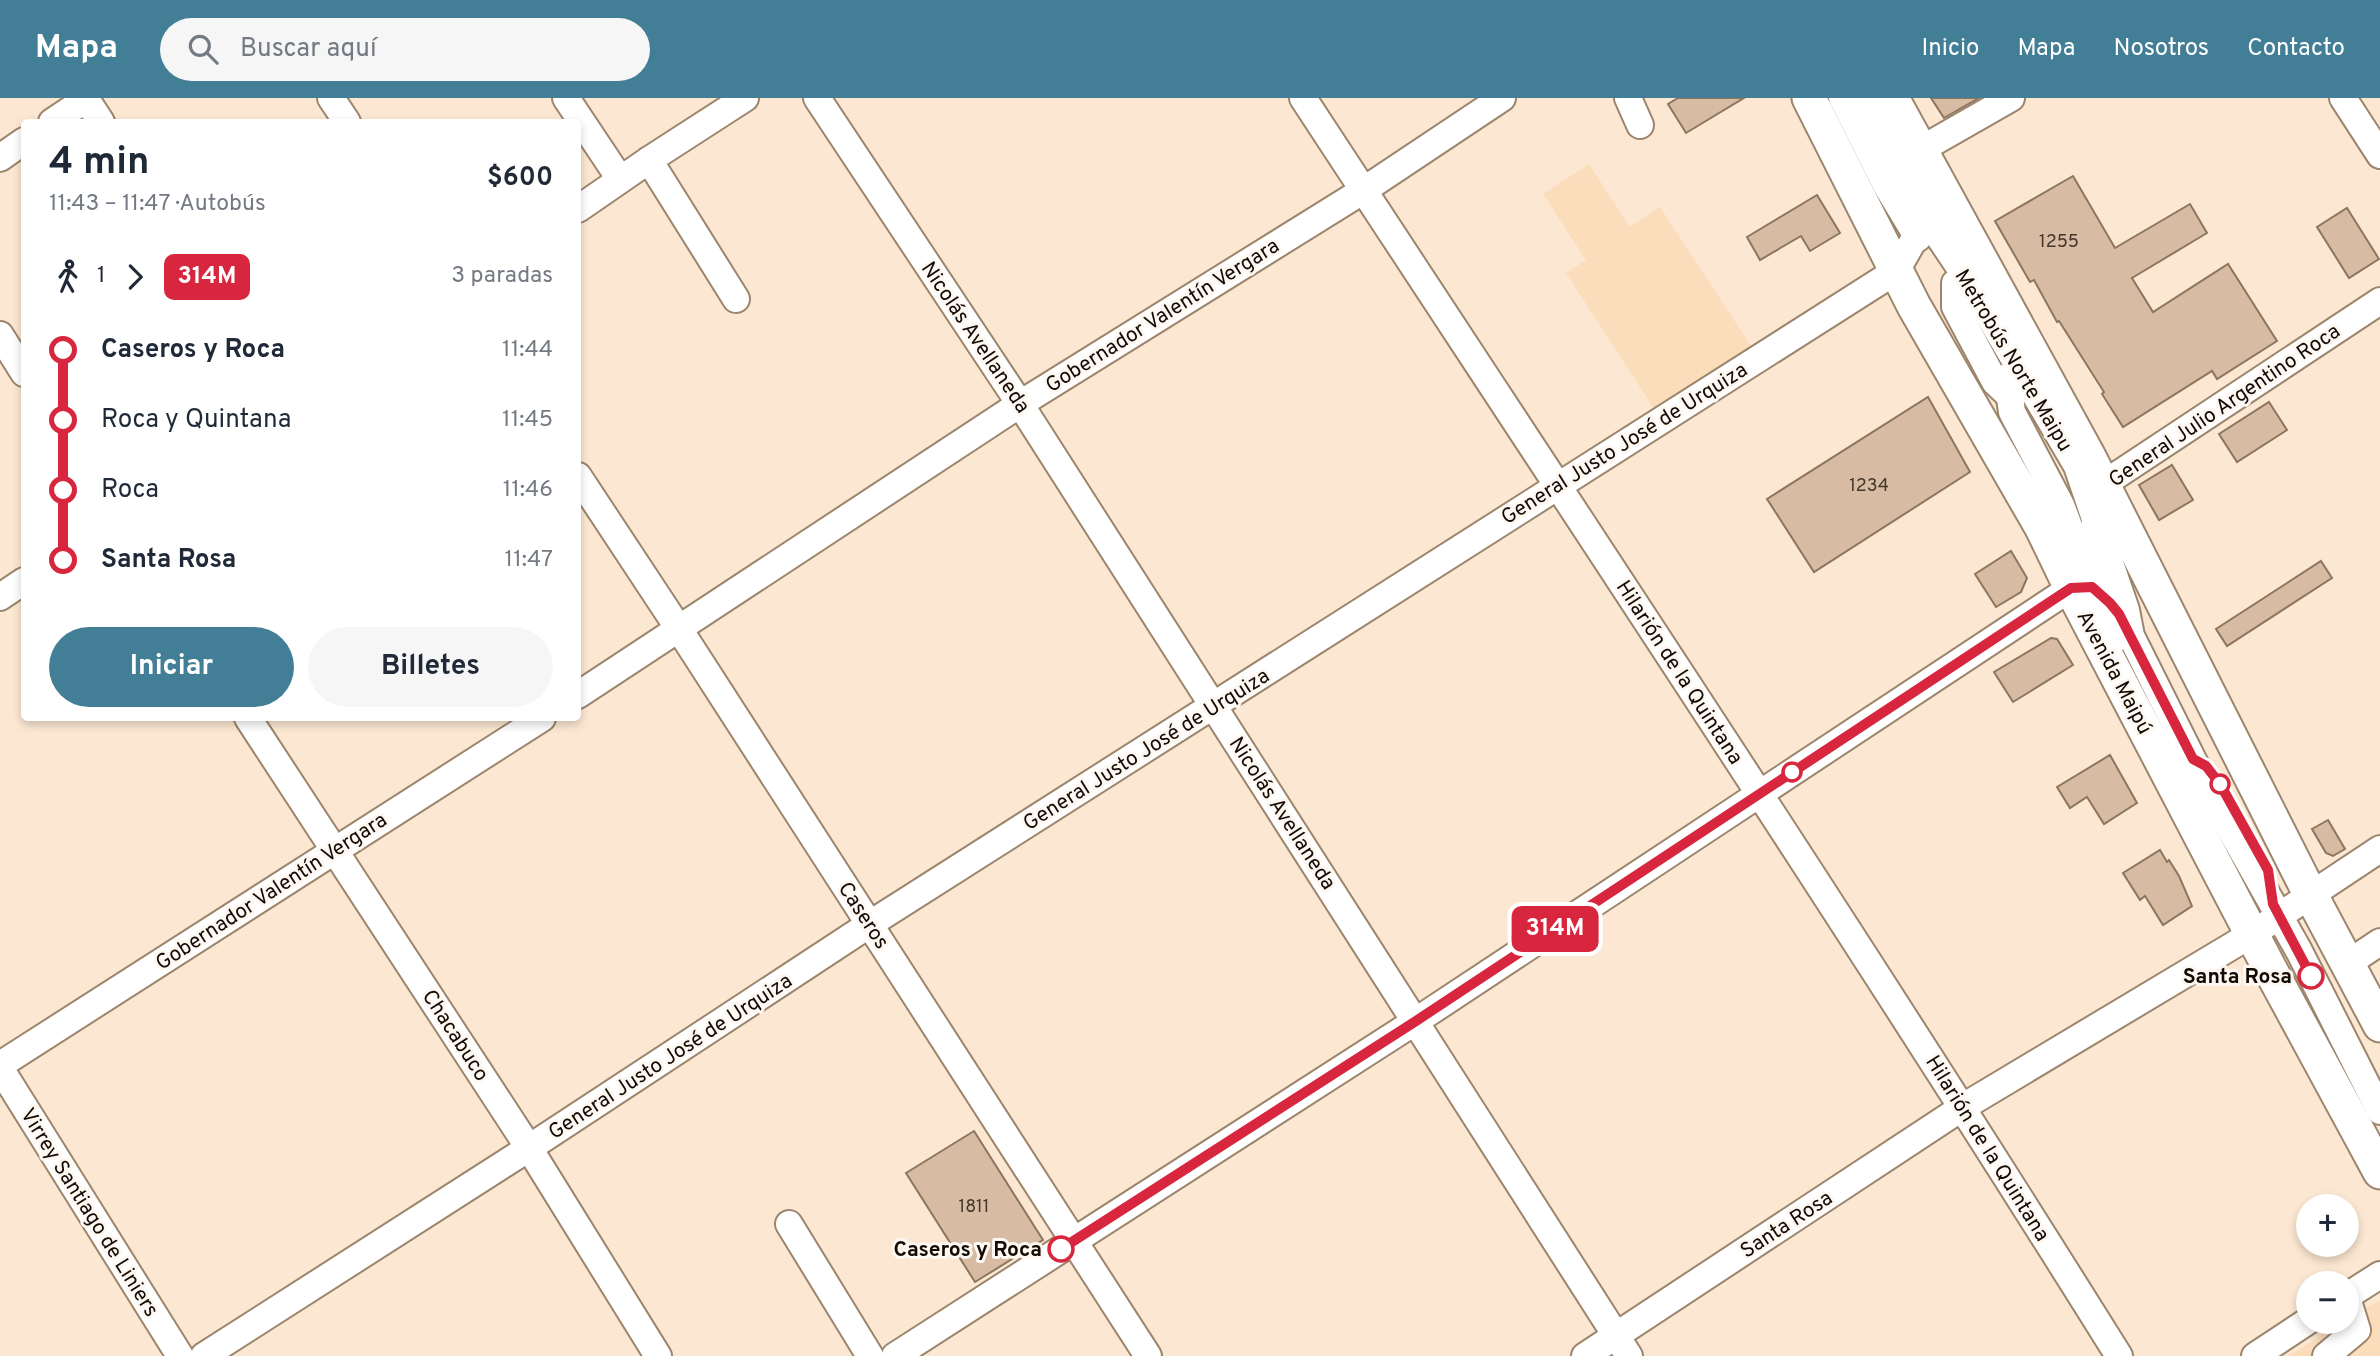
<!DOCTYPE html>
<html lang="es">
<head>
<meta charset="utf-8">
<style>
  :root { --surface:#fff; --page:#f6f6f7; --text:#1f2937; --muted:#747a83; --accent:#427e95 }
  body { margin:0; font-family:Overpass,sans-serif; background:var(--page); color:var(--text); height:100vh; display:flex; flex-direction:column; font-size:26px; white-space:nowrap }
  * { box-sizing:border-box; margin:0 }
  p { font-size:23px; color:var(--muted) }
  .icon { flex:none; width:38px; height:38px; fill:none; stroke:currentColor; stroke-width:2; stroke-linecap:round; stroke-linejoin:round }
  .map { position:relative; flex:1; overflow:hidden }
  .side { position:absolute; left:21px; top:21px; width:560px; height:602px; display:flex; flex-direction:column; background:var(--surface); border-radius:7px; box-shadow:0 4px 10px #0003 }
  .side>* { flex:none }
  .badge { padding:0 14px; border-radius:10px; font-size:24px; line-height:46px }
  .controls { position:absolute; left:2296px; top:1096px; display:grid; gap:14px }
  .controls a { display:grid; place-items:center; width:63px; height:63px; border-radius:50%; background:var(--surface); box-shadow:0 4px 10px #0003; font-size:35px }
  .map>.badge { position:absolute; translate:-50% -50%; box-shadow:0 0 0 4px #fff }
  .legs { display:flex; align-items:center; gap:10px; height:77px; padding:0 28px; font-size:23px }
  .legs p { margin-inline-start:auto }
  .headline { display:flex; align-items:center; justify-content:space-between; height:119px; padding:0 28px }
  h1 { font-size:38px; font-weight:700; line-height:52px }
  .action { display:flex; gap:14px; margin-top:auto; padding:14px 28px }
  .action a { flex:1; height:80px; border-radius:42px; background:var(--accent); color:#fff; font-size:28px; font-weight:700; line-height:80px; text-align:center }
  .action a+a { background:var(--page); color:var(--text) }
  ul { padding:0 28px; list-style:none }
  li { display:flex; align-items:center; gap:24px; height:70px; font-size:26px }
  li i { display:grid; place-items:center; width:10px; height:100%; margin:0 9px; background:currentColor }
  li i::after { content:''; width:18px; height:18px; margin:-9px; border:5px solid; border-radius:50%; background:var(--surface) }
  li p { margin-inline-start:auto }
  li:first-child i { background:linear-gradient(#0000 50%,currentColor 0) }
  li:last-child i { background:linear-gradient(currentColor 50%,#0000 0) }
  header { display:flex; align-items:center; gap:42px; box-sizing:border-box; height:98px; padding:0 35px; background:var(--accent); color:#fff }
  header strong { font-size:33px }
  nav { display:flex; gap:38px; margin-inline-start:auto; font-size:24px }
  .search { width:490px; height:63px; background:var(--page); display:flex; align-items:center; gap:18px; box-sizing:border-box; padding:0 24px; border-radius:38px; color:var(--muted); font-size:26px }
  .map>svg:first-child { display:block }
  .built { fill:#fbddbb }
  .building { fill:#d7bba3; stroke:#8e755e; stroke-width:2 }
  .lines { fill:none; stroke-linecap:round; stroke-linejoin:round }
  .minor-casing { stroke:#9c856c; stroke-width:30 }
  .major-casing { stroke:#9c856c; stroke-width:37 }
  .minor { stroke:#fff; stroke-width:26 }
  .major { stroke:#fff; stroke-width:33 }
  .line-1-casing { stroke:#fff; stroke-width:16 }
  .line-1 { stroke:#d7263d; stroke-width:10 }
  .stop-1-dot { fill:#fff; stroke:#d7263d; stroke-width:3.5 }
  .labels { text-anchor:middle; stroke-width:6; stroke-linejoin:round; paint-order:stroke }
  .number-label { font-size:18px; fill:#43362b }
  .street-label { font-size:21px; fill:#120a03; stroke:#fdf8f2 }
  .stop-label { font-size:21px; font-weight:bold; fill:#120a03; stroke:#fdf8f2; text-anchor:end }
</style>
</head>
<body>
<header>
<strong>Mapa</strong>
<div class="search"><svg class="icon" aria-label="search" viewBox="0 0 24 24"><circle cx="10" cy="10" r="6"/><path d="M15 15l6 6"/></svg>Buscar aquí</div>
<nav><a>Inicio</a><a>Mapa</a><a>Nosotros</a><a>Contacto</a></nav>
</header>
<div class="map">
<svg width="2380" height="1258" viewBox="0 0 2380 1258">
  <rect width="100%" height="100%" fill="#fce8d2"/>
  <!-- built -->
  <g class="built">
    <path d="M1589,66l41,63 30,-20 93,142 -97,63 -90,-139 20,-13 -43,-66z"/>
    <path d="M2380,1202v56h-92l57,-35z"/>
  </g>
  <!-- building -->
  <g class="building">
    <path d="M1678,0h66l-58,35 -18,-29z"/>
    <path d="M1931,0h48l-35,20z"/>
    <path d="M2073,78l42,72 75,-44 17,29 -75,45 21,34 75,-48 49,77 -60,38 -5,-8 -89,56 -21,-33 2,-2 -45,-71 -2,1 -23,-42 -4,2 -35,-61z"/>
    <path d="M1817,97l23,38 -30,18 -9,-15 -41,24 -13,-23z"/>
    <path d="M2347,110l32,51 -30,19 -32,-51z"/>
    <path d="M1928,299l42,75 -156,100 -47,-73z"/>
    <path d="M2269,304l18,28 -50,32 -18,-28z"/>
    <path d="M2172,367l21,35 -34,20 -20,-35z"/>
    <path d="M2011,453l16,27 -6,14 -25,15 -21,-33z"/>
    <path d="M2321,463l11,17 -105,68 -11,-17z"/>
    <path d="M2051,540l6,1 16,26 -60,37 -19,-30z"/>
    <path d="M2110,657l27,48 -33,21 -17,-27 -17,11 -13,-21z"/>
    <path d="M2328,722l17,29 -12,7 -7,-3 -14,-24z"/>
    <path d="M2160,752l7,12 2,-2 10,16 13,30 -29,19 -18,-29 -5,4 -17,-27z"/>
    <path d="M974,1033l69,109 -68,42 -69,-109z"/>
  </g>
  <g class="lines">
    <!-- minor casing -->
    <g class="minor-casing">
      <g id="minor">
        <path d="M331,0l16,24"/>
        <path d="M566,0l54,81"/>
        <path d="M817,0l203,306 609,952"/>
        <path d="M1303,0c274,418 551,834 816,1258"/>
        <path d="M1628,0l12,27"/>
        <path d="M1842,0l44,87 32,53"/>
        <path d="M1865,0l56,112 45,67 111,189 49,144 5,26 77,154 91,161 81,160"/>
        <path d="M2343,0l37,57"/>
        <path d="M86,1l15,23"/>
        <path d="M52,24l36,-24"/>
        <path d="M0,60l24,-17"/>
        <path d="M649,62l87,139"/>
        <path d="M578,111l71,-49 96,-62"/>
        <path d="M1955,185v24l40,75 17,16"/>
        <path d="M0,237l24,38"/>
        <path d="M2007,279l5,35 49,93 31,82 23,52"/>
        <path d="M578,378l101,153 469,727"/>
        <path d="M0,499l24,-16"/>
        <path d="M578,597l442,-291 344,-214 138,-92"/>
        <path d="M248,620l281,430 129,208"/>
        <path d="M2347,866l33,-22"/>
        <path d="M0,967l542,-347"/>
        <path d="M0,970l180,288"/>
        <path d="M789,1126l81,132"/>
        <path d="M2347,1198l33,-21"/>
        <path d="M204,1258l325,-208 341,-224 1026,-653 20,-35 5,-26 -1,-60 91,-52"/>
        <path d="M895,1258l521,-335 655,-433 26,-69 5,-34 278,-184"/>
        <path d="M1585,1258l378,-249 289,-173 128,-85"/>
        <path d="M2255,1258l53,-35"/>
        <path d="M2326,1258l31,-26 -10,-32"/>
      </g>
    </g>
    <!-- major casing -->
    <g class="major-casing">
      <g id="major">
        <path d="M1809,0l105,208 128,222 29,60 199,381 110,203"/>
        <path d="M1892,0l197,359 216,427 75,141"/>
      </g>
    </g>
    <!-- minor -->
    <use href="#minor" class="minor"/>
    <!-- major -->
    <use href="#major" class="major"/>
  </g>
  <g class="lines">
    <!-- line-1 casing -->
    <g class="line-1-casing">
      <path id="line-1" d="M1061,1151l355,-228 655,-433 21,-1 18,16 9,11 74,145 13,7 14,18 48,86 5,34 38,72"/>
    </g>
    <!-- line-1 -->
    <use href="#line-1" class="line-1"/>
  </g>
  <!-- markers -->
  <g class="stop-1-dot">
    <circle cx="1792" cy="674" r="9"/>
    <circle cx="2220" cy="686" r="9"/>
    <circle cx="2311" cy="878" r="12"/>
    <circle cx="1061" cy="1151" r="12"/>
  </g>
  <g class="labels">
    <!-- number labels -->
    <g class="number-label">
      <text x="2059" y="149">1255</text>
      <text x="1869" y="393">1234</text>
      <text x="974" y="1114">1811</text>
    </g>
    <!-- street labels -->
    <g class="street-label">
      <text transform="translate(1162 217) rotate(-32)" y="7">Gobernador Valentín Vergara</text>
      <text transform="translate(976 239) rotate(56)" y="7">Nicolás Avellaneda</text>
      <text transform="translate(2014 262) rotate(59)" y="7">Metrobús Norte Maipu</text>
      <text transform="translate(2224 307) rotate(-34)" y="7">General Julio Argentino Roca</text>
      <text transform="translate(1624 345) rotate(-32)" y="7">General Justo José de Urquiza</text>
      <text transform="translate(1680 574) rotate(57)" y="7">Hilarión de la Quintana</text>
      <text transform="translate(2115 574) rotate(62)" y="7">Avenida Maipú</text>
      <text transform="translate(1146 651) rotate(-32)" y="7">General Justo José de Urquiza</text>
      <text transform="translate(1283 715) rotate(57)" y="7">Nicolás Avellaneda</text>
      <text transform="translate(271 793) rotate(-33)" y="7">Gobernador Valentín Vergara</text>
      <text transform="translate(864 817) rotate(57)" y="7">Caseros</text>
      <text transform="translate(456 937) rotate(57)" y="7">Chacabuco</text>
      <text transform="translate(670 958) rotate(-33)" y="7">General Justo José de Urquiza</text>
      <text transform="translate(1988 1050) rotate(58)" y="7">Hilarión de la Quintana</text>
      <text transform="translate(90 1114) rotate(58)" y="7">Virrey Santiago de Liniers</text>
      <text transform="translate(1786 1126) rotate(-33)" y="7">Santa Rosa</text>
    </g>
    <!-- stop labels -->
    <g class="stop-label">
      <text x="2292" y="885">Santa Rosa</text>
      <text x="1042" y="1158">Caseros y Roca</text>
    </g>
  </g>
</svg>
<div class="controls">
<a>+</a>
<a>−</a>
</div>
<b class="badge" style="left:1555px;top:831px;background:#d7263d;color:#fff">314M</b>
<section class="side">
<div class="headline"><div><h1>4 min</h1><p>11:43 – 11:47 · Autobús</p></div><b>$600</b></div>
<div class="legs"><svg class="icon" aria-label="walk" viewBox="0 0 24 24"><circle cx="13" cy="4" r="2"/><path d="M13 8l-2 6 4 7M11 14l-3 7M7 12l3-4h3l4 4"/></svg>1<svg class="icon" aria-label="forward" viewBox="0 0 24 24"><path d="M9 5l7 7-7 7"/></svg><b class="badge" style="background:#d7263d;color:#fff">314M</b><p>3 paradas</p></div>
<ul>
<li><i style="color:#d7263d"></i><b>Caseros y Roca</b><p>11:44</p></li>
<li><i style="color:#d7263d"></i><span>Roca y Quintana</span><p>11:45</p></li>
<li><i style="color:#d7263d"></i><span>Roca</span><p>11:46</p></li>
<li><i style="color:#d7263d"></i><b>Santa Rosa</b><p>11:47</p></li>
</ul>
<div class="action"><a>Iniciar</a><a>Billetes</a></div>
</section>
</div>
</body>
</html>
